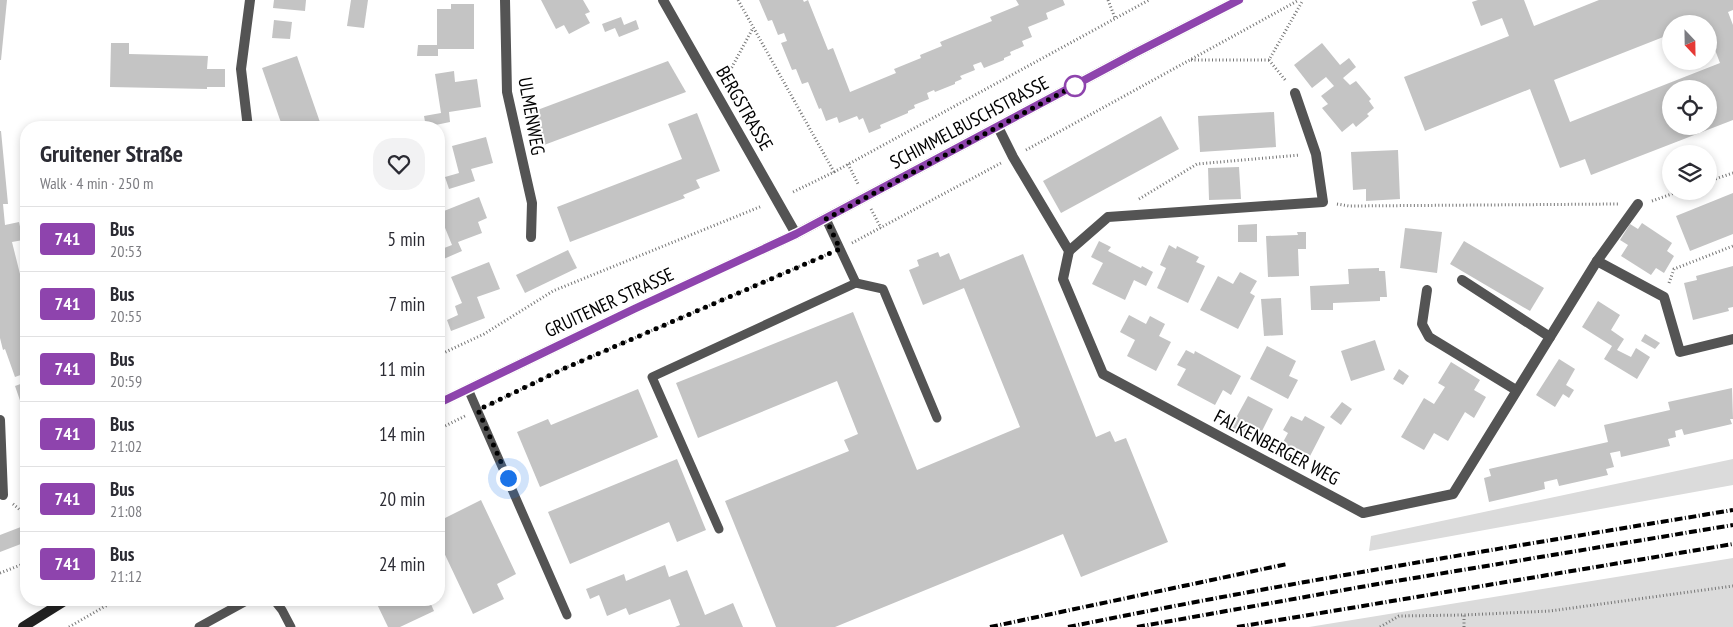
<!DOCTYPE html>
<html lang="en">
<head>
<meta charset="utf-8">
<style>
  :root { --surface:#fff; --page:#f2f2f3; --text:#2b2b33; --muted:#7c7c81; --line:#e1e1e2 }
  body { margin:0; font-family:"PT Sans Narrow",sans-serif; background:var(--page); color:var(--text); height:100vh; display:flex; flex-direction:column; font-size:19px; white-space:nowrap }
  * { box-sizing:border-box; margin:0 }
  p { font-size:16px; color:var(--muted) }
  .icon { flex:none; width:28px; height:28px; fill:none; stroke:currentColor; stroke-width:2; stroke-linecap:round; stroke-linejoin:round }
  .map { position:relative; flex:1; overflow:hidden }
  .sheet { position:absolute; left:20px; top:121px; width:425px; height:485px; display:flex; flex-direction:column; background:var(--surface); border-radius:20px; box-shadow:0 2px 8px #0003 }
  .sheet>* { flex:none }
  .badge { padding:0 10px; border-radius:4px; font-size:18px; line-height:32px }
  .needle { width:32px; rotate:158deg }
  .fabs { position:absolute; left:1662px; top:15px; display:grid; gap:10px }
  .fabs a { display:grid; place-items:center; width:55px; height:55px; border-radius:50%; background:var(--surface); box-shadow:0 2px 8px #0003; font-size:25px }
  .you { position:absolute; width:25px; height:25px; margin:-12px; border:4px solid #fff; border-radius:50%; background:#1a73e8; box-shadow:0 0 0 8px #1a73e833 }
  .map>.badge { position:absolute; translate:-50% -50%; box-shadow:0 0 0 2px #fff }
  .round { display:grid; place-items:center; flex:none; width:52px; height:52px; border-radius:20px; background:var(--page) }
  .overview { display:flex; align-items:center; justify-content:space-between; height:85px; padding:0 20px }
  h1 { font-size:24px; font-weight:700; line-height:38px }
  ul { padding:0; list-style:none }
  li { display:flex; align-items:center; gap:15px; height:65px; padding:0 20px; border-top:1px solid var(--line) }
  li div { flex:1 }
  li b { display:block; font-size:19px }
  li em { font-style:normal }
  li .badge { min-width:55px; font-weight:700; text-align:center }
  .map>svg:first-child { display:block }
  .green { fill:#dbdbdb }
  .building { fill:#c4c4c4; fill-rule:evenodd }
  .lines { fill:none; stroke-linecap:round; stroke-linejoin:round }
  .path { stroke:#767676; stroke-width:3; stroke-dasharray:1 2.5; stroke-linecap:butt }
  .lane { stroke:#545454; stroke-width:9 }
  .street { stroke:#545454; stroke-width:10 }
  .secondary { stroke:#212121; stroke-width:10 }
  .rail { stroke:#000; stroke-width:4; stroke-dasharray:8 2.5 1 2.5; stroke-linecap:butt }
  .line-casing { stroke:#fff; stroke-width:11 }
  .line { stroke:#8e44ad; stroke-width:8 }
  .walk { stroke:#000; stroke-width:5; stroke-dasharray:0 9 }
  .stop-dot { fill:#fff; stroke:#8e44ad; stroke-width:2.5 }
  .labels { text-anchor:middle; stroke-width:4; stroke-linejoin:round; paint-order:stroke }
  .street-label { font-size:19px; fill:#000; stroke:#fff }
</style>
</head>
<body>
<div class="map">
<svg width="1733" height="627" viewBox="0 0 1733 627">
  <rect width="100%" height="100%" fill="#fff"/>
  <!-- green -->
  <g class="green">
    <path d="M1733,459v26l-364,66 2,-15z"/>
    <path d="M1733,558v69h-424z"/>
  </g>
  <!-- building -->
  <g class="building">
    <path d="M0,0h7l-6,60h-1z"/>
    <path d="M274,0h32l-1,11 -32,-3z"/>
    <path d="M351,0h17l-4,28 -17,-2z"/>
    <path d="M541,0h42l7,12 -5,2 5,9 -21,11 -5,-9 -8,4z"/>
    <path d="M759,0h44l1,2 4,-2 20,50 5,-2 17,44 46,-19 -2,-4 27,-11 -1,-3 22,-9 -2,-4 52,-21 -2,-4 29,-12 -3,-5h47l2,5 -19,8 2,6 -20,8 4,10 -10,4 2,5 -14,6 1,3 -7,3v2l-20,8 -3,-6 -8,3 2,5 -15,6 2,3 -7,3v2l-20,8 -1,-2 -7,3 2,6 -15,6 1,3 -7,3v2l-28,12 1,3 -12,5 -6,-15 -4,2 -2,-4 -18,7 -2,-6 -11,4 -5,-13 -2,1 -11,-27 -6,2 -6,-15 -4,1 -11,-27 6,-2 -3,-8 -6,2 -6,-15 -4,1z"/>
    <path d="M1478,0h46l10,26 65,-26h134v10l-5,2 5,13v95l-142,55 -6,-16 -25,9 -30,-79 -105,42 -21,-54 105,-41 -7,-18 -21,8 -9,-24zM1704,21l1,3h4v10l11,29 -150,59 -16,-42 117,-46v-10h27zM1671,89h38v37h-38z"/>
    <path d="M451,4h23v45h-36v7h-21l1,-11h19v-36h14z"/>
    <path d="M621,17l3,8 12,-5 3,9 -20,8 -4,-9 -10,4 -3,-8z"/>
    <path d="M274,20l18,2 -2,17 -18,-1z"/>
    <path d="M111,43h18v11l79,2 -1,13h18v18h-18v2l-97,-2z"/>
    <path d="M1322,43l18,22 9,-7 7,9 -13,11 7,7 6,-4 15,18 -2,2 5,7 -7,6 2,2 -13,11 -3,-4 -11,9 -20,-24 6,-4 -7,-8 13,-10 -8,-9 -14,11 -18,-23z"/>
    <path d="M297,56l17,49 8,23h-39l-4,-11 -17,-49z"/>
    <path d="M668,61l18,31 -142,53 -12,-33z"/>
    <path d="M454,71l1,11 22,-3 4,28 -32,5 1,10 -24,5 -2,-11 17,-3 -6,-39z"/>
    <path d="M1274,112l2,35 -76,5 -2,-36z"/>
    <path d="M697,113l23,58 -24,9 4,8 -17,7 2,3 -115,44 -13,-35 125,-48 -14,-35z"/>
    <path d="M1161,116l18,33 -118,64 -18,-32z"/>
    <path d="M0,131h1l7,73h-5l2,21 14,-3 4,18 -11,2 14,56v46l-6,2 6,16v11l-11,4 -10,-28 -2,1 -3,-12z"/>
    <path d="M486,137l7,26 -22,6 4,12 -26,8 -4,-12 14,-4 -7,-27z"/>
    <path d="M1398,150l2,49 -34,2v-12l-13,1 -2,-38z"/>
    <path d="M1239,167l2,32 -32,1 -1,-32z"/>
    <path d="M1733,193v41l-43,17 -14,-35z"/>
    <path d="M479,197l8,21 -9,4 4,11 -24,9 4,9 -23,10v-11l13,-5 -13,-32z"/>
    <path d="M1642,223l30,20 -5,8 7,5 -10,17 -8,-5 -5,7 -30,-19 7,-11 -8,-5 10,-16 8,5z"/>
    <path d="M1257,224v18h-19v-17z"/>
    <path d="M1405,228l37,4 -5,41 -37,-5z"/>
    <path d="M1297,232h9v17h-8l1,27 -31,1 -2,-41 32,-1z"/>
    <path d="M1099,241l12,6 -3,4 33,17 1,-2 11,6 -7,14 -12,-6 -9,20 -33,-16 11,-21 -12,-6z"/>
    <path d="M1464,241l80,47 -14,23 -80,-47z"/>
    <path d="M1169,245l7,4 1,-3 22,11 -3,5 9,4 -17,37 -31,-15 9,-20 -6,-3z"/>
    <path d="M568,250l9,18 -52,25 -9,-18z"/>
    <path d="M938,252l2,5 9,-4 11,27 63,-26 73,183 14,-6 5,11 11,-4 42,104 -87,35 -18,-43 -228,93h-59l-51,-126 124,-50 -5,-11 14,-6 -21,-53 -139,57 -22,-55 177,-71 64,158 103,-43 -56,-139 -41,17 -14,-35 10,-4 -2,-6z"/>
    <path d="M489,262l11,27 -23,8 8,21 -34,13 -4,-11 11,-5 -3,-9 7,-3 -11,-26z"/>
    <path d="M1733,266v41l-5,1 1,3 -36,9 -9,-37 13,-3 -1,-4z"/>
    <path d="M1379,268v3h6l2,26h-7v4l-47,2v7h-22l-1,-24 39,-2 -1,-15z"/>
    <path d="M1240,272l17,9 -7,12 5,3 -17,33 -38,-19 18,-34 15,8z"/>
    <path d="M1281,298l2,37 -19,1 -3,-37z"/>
    <path d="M1598,301l22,14 -9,15 13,9 -7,11 14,7 5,-9 14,9 -13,22 -33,-20 8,-13 -30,-19z"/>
    <path d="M1129,315l17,9 4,-8 15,8 -6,12 12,6 -15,29 -29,-15 8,-16 -15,-8z"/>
    <path d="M1645,334l15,9 -5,6 -14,-8z"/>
    <path d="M1375,340l10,30 -34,11 -10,-30z"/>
    <path d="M1267,346l29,15 -7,15 9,4 -10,19 -38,-20z"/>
    <path d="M1186,350l8,4 1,-3 46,25 -10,19 -8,-5 -8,15 -38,-20 9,-16 -9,-4z"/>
    <path d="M1559,359l16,10 -9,16 8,5 -5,8 -6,-4 -8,13 -19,-12z"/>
    <path d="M1451,362l29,18 -6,10 12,7 -12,21 -9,-6 -17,29 -14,-8 -10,17 -23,-13 23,-39 10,6 11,-17 -7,-4z"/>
    <path d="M1399,369l10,7 -6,9 -10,-6z"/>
    <path d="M26,382v36l-11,-32z"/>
    <path d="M1732,388l1,31h-3l2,5 -48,11 -2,-6 -7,2 1,6 -8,2 2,7 -49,11 -1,-6 -10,2 4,14 -8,2 2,6 -49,11 -2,-7 -13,3 1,7 -56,13 -5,-24 7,-2 -2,-7 119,-27 -4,-17 66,-15 -2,-8z"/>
    <path d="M638,389l20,48 -118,50 -23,-55 31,-13 3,6z"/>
    <path d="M1248,396l25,13 -11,22 -13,-6 -5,9 -13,-7z"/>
    <path d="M1342,402l10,7 -11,16 -11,-8z"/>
    <path d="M1291,416l11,5 3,-5 20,11 -16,31 -27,-14 6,-11 -5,-3z"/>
    <path d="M677,459l29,71 -29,12 -8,-20 -99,42 -22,-52z"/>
    <path d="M481,500l35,74 -19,10 7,15 -31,15 -34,-72v-21z"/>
    <path d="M26,525v17l-26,10v-17z"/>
    <path d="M665,565l4,12 18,-7 18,45 28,-12 10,24h-68l5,-2 -10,-26 -41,16 -3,-7 -19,8 -8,-21 -9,4 -4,-10 38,-15 2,7z"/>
    <path d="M375,600h54l5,11 -34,16h-12z"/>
  </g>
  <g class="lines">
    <!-- path -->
    <g class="path">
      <path d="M738,0l96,172 -43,21"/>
      <path d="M1108,0l7,18"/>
      <path d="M1191,60h78l34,-60"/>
      <path d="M1269,60l17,21"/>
      <path d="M725,80l28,-52"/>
      <path d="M1026,150l273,-150"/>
      <path d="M848,164l10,20"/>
      <path d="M834,172l315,-172"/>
      <path d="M1709,181l24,-8"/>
      <path d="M1139,199l58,-35 103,-9"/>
      <path d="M1652,201l28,-10"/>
      <path d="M1337,204l12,2 270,-2"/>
      <path d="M871,209l10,19"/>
      <path d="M852,243l149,-80"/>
      <path d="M1669,283l5,-14 59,-23"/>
      <path d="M439,355l45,-21 69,-43 209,-85"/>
      <path d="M489,405l74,-36 265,-115"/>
      <path d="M439,429l26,-13"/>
      <path d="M13,504l13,11"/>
      <path d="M0,573l26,-10"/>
      <path d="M69,627l47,-27"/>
      <path d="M1380,627l19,-11 65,-1 86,-4 183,-25"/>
      <path d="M1464,627v-12"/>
    </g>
    <!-- lane -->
    <g class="lane">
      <path d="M856,283l27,6 54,129"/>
      <path d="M468,389l99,226"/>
      <path d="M719,529l-67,-152 204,-94 -30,-64"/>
      <path d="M274,600l8,10 9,17"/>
      <path d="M199,627l49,-27"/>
    </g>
    <!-- street -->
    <g class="street">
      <path d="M505,0l2,92 25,111 -1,34"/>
      <path d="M663,0l133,234"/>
      <path d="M998,127l15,30 56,94 -6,28 40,95 260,139 90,-19 144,-233 67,36 16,55 53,-13"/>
      <path d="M248,128l-7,-59 9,-69"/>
      <path d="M1069,251l39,-34 215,-15 -7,-48 -21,-61"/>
      <path d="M1597,261l41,-57"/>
      <path d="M1462,280l88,57"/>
      <path d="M1427,290l-5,34 7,13 87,53"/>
      <path d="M0,420l3,75"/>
    </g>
    <!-- secondary -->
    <g class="secondary">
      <path d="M439,403l195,-94 162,-75 339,-181 104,-53"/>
      <path d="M23,627l43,-27"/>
    </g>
    <!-- rail -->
    <g class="rail">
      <path d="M990,627l297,-63"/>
      <path d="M1068,627c220,-45 443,-80 665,-117"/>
      <path d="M1137,627l235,-42 361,-60"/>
      <path d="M1237,627l496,-83"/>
    </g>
  </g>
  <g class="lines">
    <!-- line casing -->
    <g class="line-casing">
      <path id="line" d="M439,403l195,-94 162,-75 339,-181 104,-53"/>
    </g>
    <!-- line -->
    <use href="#line" class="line"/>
    <!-- walk -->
    <path class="walk" d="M508,478l-30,-68 85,-41 277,-120 -14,-30 250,-134 -1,1"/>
  </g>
  <!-- markers -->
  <circle class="stop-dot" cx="1075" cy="86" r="10"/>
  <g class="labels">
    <!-- street labels -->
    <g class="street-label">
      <text transform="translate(745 108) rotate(60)" y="7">BERGSTRASSE</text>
      <text transform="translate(532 116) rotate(80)" y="7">ULMENWEG</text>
      <text transform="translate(969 122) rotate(-28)" y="7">SCHIMMELBUSCHSTRASSE</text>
      <text transform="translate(609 302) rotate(-25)" y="7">GRUITENER STRASSE</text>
      <text transform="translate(1277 447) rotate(28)" y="7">FALKENBERGER WEG</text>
    </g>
  </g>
</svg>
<div class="fabs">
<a><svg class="needle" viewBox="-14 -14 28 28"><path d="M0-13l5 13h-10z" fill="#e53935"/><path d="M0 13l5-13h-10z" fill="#7c7c81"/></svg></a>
<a><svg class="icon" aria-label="locate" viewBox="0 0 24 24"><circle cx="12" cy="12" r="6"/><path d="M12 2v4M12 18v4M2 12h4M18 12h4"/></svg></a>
<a><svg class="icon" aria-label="layers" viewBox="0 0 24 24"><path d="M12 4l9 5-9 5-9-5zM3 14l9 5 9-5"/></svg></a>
</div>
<div class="you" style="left:508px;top:478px"></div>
<section class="sheet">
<div class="overview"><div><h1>Gruitener Straße</h1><p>Walk · 4 min · 250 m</p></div><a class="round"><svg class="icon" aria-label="heart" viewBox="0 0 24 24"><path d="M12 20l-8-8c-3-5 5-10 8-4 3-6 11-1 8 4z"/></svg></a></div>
<ul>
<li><span class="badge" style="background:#8e44ad;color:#fff">741</span><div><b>Bus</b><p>20:53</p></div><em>5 min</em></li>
<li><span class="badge" style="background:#8e44ad;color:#fff">741</span><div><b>Bus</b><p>20:55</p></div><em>7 min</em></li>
<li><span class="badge" style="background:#8e44ad;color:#fff">741</span><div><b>Bus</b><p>20:59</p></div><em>11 min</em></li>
<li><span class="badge" style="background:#8e44ad;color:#fff">741</span><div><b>Bus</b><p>21:02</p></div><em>14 min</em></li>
<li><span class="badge" style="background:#8e44ad;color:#fff">741</span><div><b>Bus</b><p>21:08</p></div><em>20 min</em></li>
<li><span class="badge" style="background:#8e44ad;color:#fff">741</span><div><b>Bus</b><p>21:12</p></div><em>24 min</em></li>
</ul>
</section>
</div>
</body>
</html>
